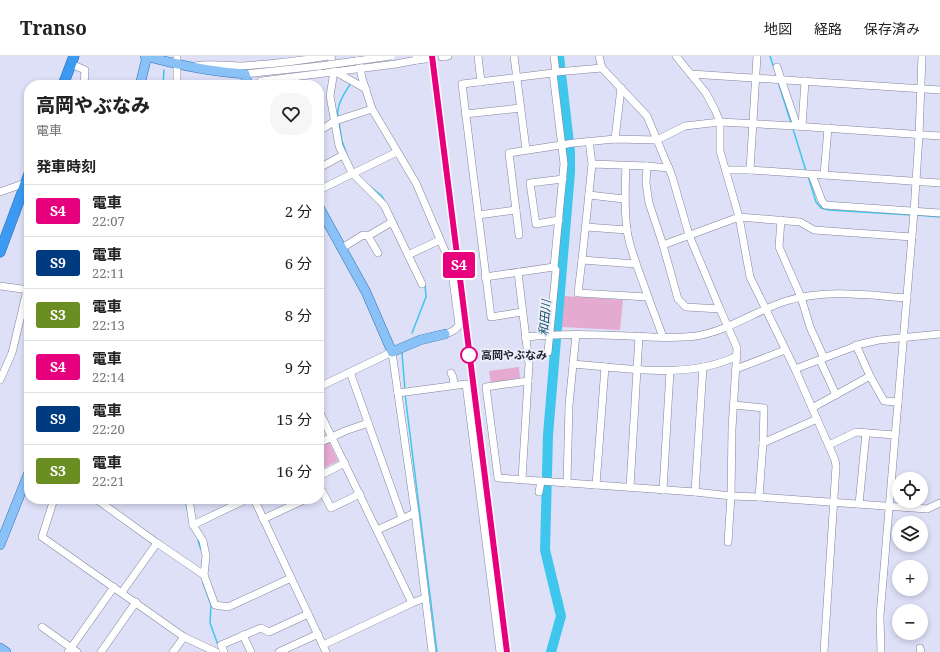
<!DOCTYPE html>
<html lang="ja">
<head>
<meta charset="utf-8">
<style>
  :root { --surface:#fff; --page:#f6f6f6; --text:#222; --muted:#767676; --line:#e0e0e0 }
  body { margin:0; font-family:"Noto Serif","Noto Sans JP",serif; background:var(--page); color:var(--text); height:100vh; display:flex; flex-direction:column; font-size:15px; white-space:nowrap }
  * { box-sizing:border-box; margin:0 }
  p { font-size:13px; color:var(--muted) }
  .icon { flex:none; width:22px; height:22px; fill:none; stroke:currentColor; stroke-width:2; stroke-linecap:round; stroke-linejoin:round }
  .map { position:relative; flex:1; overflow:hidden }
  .side { position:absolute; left:24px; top:24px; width:300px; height:424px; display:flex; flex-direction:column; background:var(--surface); border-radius:16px; box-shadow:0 2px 6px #0003 }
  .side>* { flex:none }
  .badge { padding:0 8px; border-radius:3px; font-size:14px; line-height:26px }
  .controls { position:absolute; left:892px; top:416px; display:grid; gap:8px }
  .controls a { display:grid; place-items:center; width:36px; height:36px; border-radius:50%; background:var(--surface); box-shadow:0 2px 6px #0003; font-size:20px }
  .map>.badge { position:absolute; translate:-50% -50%; box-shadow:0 0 0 2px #fff }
  h2 { padding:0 12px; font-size:15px; line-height:36px }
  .round { display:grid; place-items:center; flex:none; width:42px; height:42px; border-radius:16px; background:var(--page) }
  .summary { display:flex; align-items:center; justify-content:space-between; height:68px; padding:0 12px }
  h1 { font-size:19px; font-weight:800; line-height:30px }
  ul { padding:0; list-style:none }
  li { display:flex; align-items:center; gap:12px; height:52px; padding:0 12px; border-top:1px solid var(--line) }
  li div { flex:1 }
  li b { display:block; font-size:15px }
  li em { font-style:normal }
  li .badge { min-width:44px; font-weight:700; text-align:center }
  header { display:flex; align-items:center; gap:24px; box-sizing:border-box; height:56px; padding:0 20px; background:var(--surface); border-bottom:1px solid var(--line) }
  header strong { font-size:19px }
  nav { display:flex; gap:22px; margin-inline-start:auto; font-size:14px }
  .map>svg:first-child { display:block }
  .green { fill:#e4aad0 }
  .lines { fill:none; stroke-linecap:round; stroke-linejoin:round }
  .stream { stroke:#3fc6ec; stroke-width:1.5 }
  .river { stroke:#3fc6ec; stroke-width:10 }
  .minor-casing { stroke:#828499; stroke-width:8 }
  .major-casing { stroke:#3370ad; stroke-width:10 }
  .highway-casing { stroke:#3370ad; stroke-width:11 }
  .minor { stroke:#fff; stroke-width:7 }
  .major { stroke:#8ac2f8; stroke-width:9 }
  .highway { stroke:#3c9af3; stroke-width:10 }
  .rail { stroke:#7f8191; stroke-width:1.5; stroke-dasharray:5 5; stroke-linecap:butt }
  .minor-bridge-casing { stroke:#828499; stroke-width:8; stroke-linecap:butt }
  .minor-bridge { stroke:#fff; stroke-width:7 }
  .line-casing { stroke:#fff; stroke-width:9 }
  .line { stroke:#e6007e; stroke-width:6 }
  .stop-dot { fill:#fff; stroke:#e6007e; stroke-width:2 }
  .labels { text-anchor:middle; stroke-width:4; stroke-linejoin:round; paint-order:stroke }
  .stop-label { font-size:11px; font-weight:bold; fill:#22232c; stroke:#eceefc; text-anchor:start }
  .water-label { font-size:12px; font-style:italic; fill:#174e5e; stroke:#eceefc }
</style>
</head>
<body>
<header>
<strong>Transo</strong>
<nav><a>地図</a><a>経路</a><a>保存済み</a></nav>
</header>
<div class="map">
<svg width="940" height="596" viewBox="0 0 940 596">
  <rect width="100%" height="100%" fill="#dde0f7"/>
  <!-- green -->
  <g class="green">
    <path d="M564,240l59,4 -3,30 -59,-3z"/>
    <path d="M519,311l1,11 -29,5 -2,-12z"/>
    <path d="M329,386l9,19 -19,9v-23z"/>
  </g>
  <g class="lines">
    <!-- stream -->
    <g class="stream">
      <path d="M770,0l4,12"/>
      <path d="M163,29l1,-15"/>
      <path d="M779,29l12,38"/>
      <path d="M338,62c-2,-13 6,-24 13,-35"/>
      <path d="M339,66l3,19 5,14"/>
      <path d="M793,73l13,42"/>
      <path d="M808,120l8,26 5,6 8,2 83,5"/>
      <path d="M368,129l14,11 15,28"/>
      <path d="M916,159l24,2"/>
      <path d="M412,277l14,-36 -1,-13"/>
      <path d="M402,297l3,37"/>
      <path d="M405,338l32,258"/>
      <path d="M185,443l3,14"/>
      <path d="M198,484l3,10"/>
      <path d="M203,527l8,22 -1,18 8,22"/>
    </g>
    <!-- river -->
    <path class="river" d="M551,596l10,-36 -16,-66 3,-115 22,-263v-20l-11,-96"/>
    <!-- minor casing -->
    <g class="minor-casing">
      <g id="minor">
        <path d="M331,0l3,15 -4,25 9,50 13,27 32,32 38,79"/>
        <path d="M358,0l4,22 10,31 44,74 35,82 8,60c-4,6 -8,7 -14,9"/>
        <path d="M478,0l3,26"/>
        <path d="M514,0l12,93"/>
        <path d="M599,0l3,12"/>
        <path d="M676,0l30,37 9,17 5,12v29l19,66 11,60 45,92 40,91 1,6 -12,186"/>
        <path d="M442,1l6,-1"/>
        <path d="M417,4l9,-1"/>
        <path d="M71,8l14,6 -1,15"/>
        <path d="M195,10c16,-3 31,0 47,0 29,-2 58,-5 86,-10"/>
        <path d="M777,11l20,59"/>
        <path d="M336,16l30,17"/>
        <path d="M556,16l46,-4 45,48 25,60 17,59 31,74"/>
        <path d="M245,18l75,-8"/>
        <path d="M691,18l249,16"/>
        <path d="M261,25l135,-17 21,-4 -1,-4"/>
        <path d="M177,29v-29"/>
        <path d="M465,58l56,-6"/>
        <path d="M802,70l3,-45"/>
        <path d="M319,75l16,-10 37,-12"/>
        <path d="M615,83l6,-51"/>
        <path d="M589,85l3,23"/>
        <path d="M626,109c-1,22 -2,43 1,65 3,22 14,45 21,67l-70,-4 4,-33 10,-96 55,2"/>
        <path d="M319,112l24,-13"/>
        <path d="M669,112l-22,-2 -1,17 3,20 14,42 15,54 8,8 34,2 17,39 -5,81 -1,67 -3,46"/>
        <path d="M726,114h24l190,13"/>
        <path d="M750,114l7,-114"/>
        <path d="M812,119l10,26 3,4 115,8"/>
        <path d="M824,119l4,-47"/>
        <path d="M319,134l78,-38"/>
        <path d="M0,136l28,-10"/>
        <path d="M589,139l35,4"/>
        <path d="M478,159l38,-5"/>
        <path d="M559,164l-23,4 -6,-41 33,-4"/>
        <path d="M781,164l-2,27 22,50 9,30 14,31"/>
        <path d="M586,171l41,3"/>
        <path d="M519,179l-10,-82 65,-10 41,-4 42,1 28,-14 35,-4 75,4 145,10"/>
        <path d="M368,180l10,17"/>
        <path d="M663,189l76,-28 61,5 14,8 98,7"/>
        <path d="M342,192l21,-13 5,1 24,-14"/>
        <path d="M408,199l32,-15"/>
        <path d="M582,204l54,4"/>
        <path d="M518,216l11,92 -7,115"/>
        <path d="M485,221l69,-10"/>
        <path d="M0,230l29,4"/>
        <path d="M648,241l15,40"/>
        <path d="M522,256l-31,5 -29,-233 91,-11"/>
        <path d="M525,281c35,-4 69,-3 104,-1 22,1 44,3 67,0 32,-5 59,-25 90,-35 39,-12 81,-6 121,-3"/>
        <path d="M548,296l8,-82 -2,-3 10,-103 -11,-91 3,-1 -2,-16"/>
        <path d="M820,304l16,35"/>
        <path d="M573,308c53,4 115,16 164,-8"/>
        <path d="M736,313l49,-19"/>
        <path d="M795,313l66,-25 18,-4 61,-6"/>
        <path d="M350,316l52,146"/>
        <path d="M451,317l2,4 1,8"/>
        <path d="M870,320l14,25 14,1"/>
        <path d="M0,324l12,-27 15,-63"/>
        <path d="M528,325l-42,6 12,91 197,14 36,4 28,1 168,12 13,-6"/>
        <path d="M319,331l73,-35 23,161 17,139"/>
        <path d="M398,337l68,-9 34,268"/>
        <path d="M734,349l30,3 -1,35 54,-24"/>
        <path d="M812,352l58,-32 -14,-31"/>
        <path d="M319,355l93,192"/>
        <path d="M319,387l26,-12 23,-8"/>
        <path d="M829,389l27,-13 39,3"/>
        <path d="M319,420l26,-13"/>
        <path d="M567,427l2,-78 7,-71"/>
        <path d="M596,429l9,-118"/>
        <path d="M630,431l9,-151"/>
        <path d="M663,434l7,-119"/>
        <path d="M322,435l9,17 29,-14"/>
        <path d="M539,436l2,-11"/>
        <path d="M695,436l8,-125"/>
        <path d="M759,441l4,-54"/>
        <path d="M54,443l-12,38 142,100 32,15"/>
        <path d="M96,443l61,44 47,32 11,30 13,2 63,-29"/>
        <path d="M189,443l4,26 10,16 3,15 -2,19"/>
        <path d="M254,443l72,153"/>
        <path d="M859,448l7,-71"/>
        <path d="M263,463l43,-20"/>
        <path d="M193,469l54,-26"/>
        <path d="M377,474l38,-17"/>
        <path d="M122,536l35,-49"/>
        <path d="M42,571l35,25"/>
        <path d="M243,579l8,17"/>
        <path d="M323,589l89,-42 13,-5"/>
        <path d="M920,592l1,4"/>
        <path d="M68,596l46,-65"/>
        <path d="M101,596l35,-50"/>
        <path d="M173,596l11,-15"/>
        <path d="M224,596l-3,-7 40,-17 8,4 39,-18"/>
        <path d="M279,596l39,-18"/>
        <path d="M881,596l-1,-36 34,-404 5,-77 3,-79"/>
      </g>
    </g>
    <!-- major casing -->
    <g class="major-casing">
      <g id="major">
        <path d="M145,0c33,9 65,16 100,18l3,11"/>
        <path d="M140,29l7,-29"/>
        <path d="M319,151l47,85 26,60 28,-12 25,-6"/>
        <path d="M0,489l29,-73"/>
        <path d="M0,592l6,4"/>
      </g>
    </g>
    <!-- highway casing -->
    <g class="highway-casing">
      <g id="highway">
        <path d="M63,29l11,-29"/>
        <path d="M0,196l29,-78"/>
      </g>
    </g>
    <!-- minor -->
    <use href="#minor" class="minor"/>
    <!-- major -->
    <use href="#major" class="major"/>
    <!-- highway -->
    <use href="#highway" class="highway"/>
    <!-- rail -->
    <path class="rail" d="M432,0l11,81 26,218 38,297"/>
    <!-- minor-bridge casing -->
    <g class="minor-bridge-casing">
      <path id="minor-bridge" d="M320,10l71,-10"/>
    </g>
    <!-- minor-bridge -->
    <use href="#minor-bridge" class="minor-bridge"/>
  </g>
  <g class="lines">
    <!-- line casing -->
    <g class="line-casing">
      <path id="line" d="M432,0l75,596"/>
    </g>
    <!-- line -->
    <use href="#line" class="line"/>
  </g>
  <!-- markers -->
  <circle class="stop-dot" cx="469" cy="299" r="8"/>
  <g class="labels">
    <!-- stop labels -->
    <g class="stop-label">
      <text x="481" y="303">高岡やぶなみ</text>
    </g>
    <!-- water labels -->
    <g class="water-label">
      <text transform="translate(545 262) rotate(-85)" y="4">和田川</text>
    </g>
  </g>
</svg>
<div class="controls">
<a><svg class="icon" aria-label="locate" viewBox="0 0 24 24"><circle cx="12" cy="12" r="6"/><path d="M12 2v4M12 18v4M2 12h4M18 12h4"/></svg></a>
<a><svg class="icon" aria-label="layers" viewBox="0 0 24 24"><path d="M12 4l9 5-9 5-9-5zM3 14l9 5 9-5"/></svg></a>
<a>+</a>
<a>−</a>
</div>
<b class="badge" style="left:459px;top:209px;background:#e6007e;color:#fff">S4</b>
<section class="side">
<div class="summary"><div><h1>高岡やぶなみ</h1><p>電車</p></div><a class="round"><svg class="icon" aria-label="heart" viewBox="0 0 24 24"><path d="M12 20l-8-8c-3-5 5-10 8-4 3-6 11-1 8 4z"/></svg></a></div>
<h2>発車時刻</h2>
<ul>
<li><span class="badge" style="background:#e6007e;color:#fff">S4</span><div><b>電車</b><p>22:07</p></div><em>2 分</em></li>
<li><span class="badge" style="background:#003b80;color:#fff">S9</span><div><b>電車</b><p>22:11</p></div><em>6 分</em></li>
<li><span class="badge" style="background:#6b8e23;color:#fff">S3</span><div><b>電車</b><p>22:13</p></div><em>8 分</em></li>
<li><span class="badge" style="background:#e6007e;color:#fff">S4</span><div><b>電車</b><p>22:14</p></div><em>9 分</em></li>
<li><span class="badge" style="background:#003b80;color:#fff">S9</span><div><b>電車</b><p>22:20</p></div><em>15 分</em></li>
<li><span class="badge" style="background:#6b8e23;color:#fff">S3</span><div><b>電車</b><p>22:21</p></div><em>16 分</em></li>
</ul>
</section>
</div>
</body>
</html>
